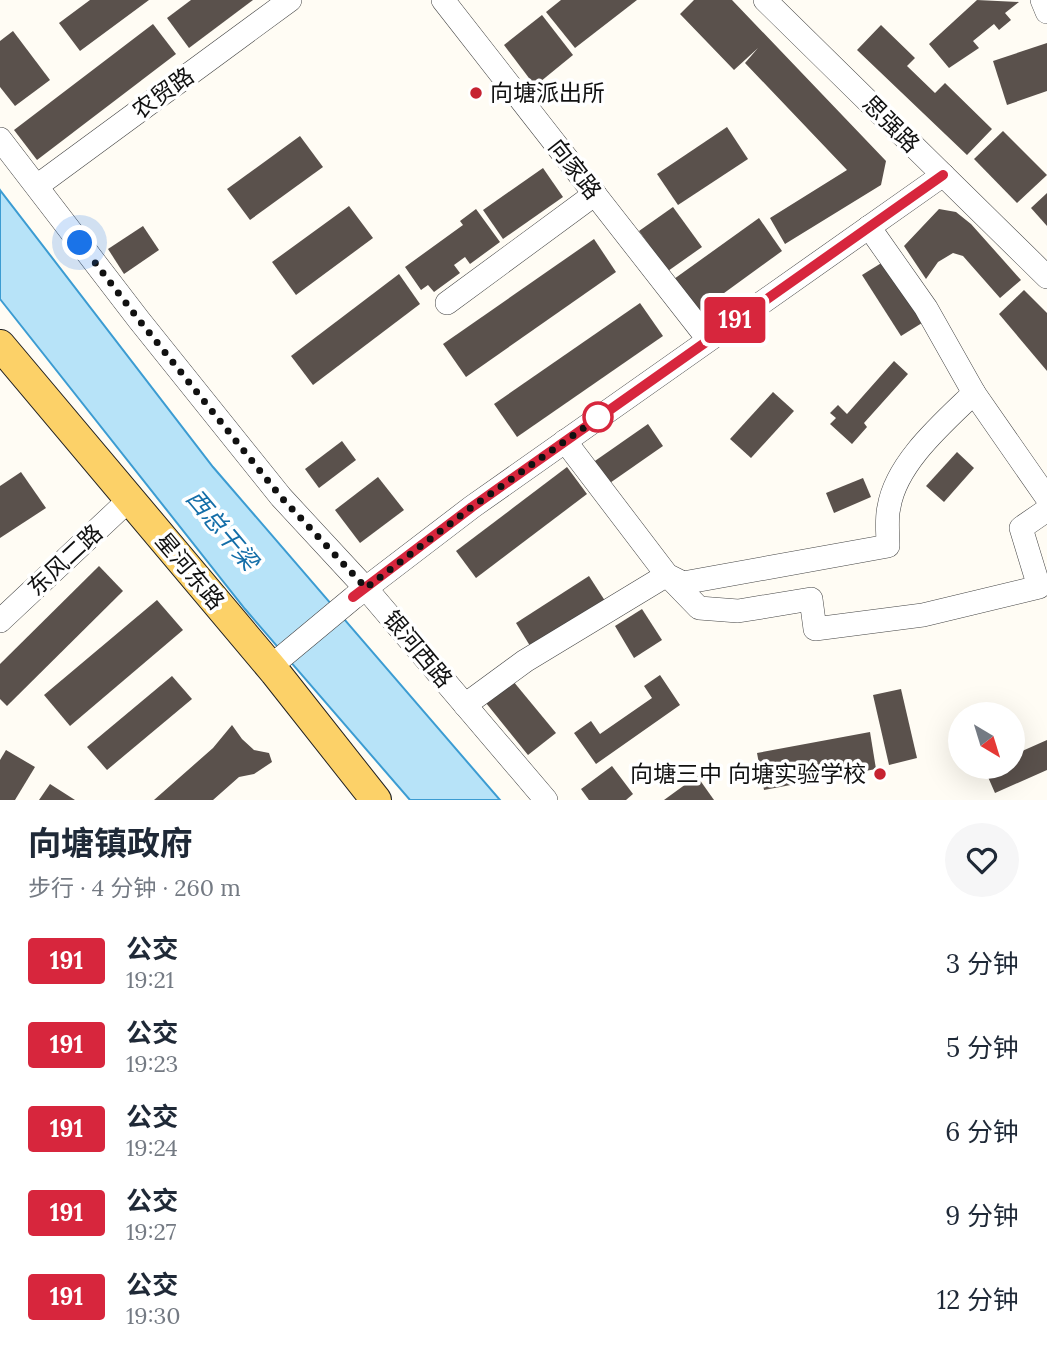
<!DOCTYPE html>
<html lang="zh">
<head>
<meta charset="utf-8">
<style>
  :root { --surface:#fff; --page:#f6f6f7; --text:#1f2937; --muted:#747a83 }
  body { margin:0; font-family:Lora,"Noto Sans SC",serif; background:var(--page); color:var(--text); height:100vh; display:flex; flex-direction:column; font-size:26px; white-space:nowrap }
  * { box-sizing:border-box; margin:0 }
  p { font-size:23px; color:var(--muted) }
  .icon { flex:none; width:38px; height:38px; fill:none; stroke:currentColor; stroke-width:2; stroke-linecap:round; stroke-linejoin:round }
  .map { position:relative; height:800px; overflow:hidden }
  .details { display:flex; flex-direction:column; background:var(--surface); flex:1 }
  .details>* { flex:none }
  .badge { padding:0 14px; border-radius:5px; font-size:24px; line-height:46px }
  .needle { width:46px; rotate:142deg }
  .controls { position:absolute; left:948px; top:702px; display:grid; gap:14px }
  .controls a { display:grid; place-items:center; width:77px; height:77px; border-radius:50%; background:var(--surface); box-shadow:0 7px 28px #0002; font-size:35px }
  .you { position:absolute; width:35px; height:35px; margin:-18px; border:5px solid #fff; border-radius:50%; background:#1a73e8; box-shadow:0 0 0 10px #1a73e833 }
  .map>.badge { position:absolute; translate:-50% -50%; box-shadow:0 0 0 4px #fff }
  .round { display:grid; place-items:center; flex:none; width:74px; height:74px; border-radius:37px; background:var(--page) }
  .summary { display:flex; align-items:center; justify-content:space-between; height:119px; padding:0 28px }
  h1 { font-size:33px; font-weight:700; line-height:52px }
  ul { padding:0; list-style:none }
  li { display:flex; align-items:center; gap:21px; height:84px; padding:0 28px }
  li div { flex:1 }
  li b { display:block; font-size:26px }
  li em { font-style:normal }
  li .badge { min-width:77px; font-weight:700; text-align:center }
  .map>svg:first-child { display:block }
  .water { fill:#b7e3f8; stroke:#3c9cd2; stroke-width:2 }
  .building { fill:#5a514c }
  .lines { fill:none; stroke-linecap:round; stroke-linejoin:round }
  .minor-casing { stroke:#444; stroke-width:24 }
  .major-casing { stroke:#222; stroke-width:32 }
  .minor { stroke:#fff; stroke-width:23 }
  .major { stroke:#fcd168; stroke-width:30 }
  .line-casing { stroke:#fff; stroke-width:16 }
  .line { stroke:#d7263d; stroke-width:10 }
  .walk { stroke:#111; stroke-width:7; stroke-dasharray:0 12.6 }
  .poi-dot { fill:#c62331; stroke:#fff; stroke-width:2.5 }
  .stop-dot { fill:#fff; stroke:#d7263d; stroke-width:3.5 }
  .labels { text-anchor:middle; stroke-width:7; stroke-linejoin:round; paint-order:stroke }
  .street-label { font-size:23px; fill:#111; stroke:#fff }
  .poi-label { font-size:23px; fill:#111; stroke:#fff; text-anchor:start }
  .water-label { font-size:24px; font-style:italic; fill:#146ea8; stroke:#fff }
</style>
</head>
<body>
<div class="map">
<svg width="1047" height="800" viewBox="0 0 1047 800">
  <rect width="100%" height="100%" fill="#fffcf4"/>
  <!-- water -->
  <path class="water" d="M0,190l213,277 287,333h-90l-165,-191 -245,-310z"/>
  <!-- building -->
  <g class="building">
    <path d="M90,0h59l-69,51 -21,-28z"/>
    <path d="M191,0h62l-64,48 -22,-30z"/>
    <path d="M561,0h76l-62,48 -29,-36z"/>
    <path d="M694,0h38l154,161 -5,24 -96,59 -15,-26 77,-48 -102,-107 13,-15 -24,22 -54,-56z"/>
    <path d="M977,0l42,2 -14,11 6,7 -12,10 -5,-6 -21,17 6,7 -30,20 -20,-24z"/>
    <path d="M542,15l31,40 -38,31 -31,-41z"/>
    <path d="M153,24l23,30 -139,106 -23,-30z"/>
    <path d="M881,25l34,33 -8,8 28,27 10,-10 47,46 -25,26 -110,-105z"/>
    <path d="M13,31l37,49 -35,26 -15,-19v-46z"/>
    <path d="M1047,43v48l-40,14 -14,-44z"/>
    <path d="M727,127l21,32 -70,46 -21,-31z"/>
    <path d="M1003,131l44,44 -30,28 -43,-44z"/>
    <path d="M300,136l23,31 -73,53 -23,-31z"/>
    <path d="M543,168l20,29 -60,42 -20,-29z"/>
    <path d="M1047,193v33l-16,-18z"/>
    <path d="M349,206l24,32 -77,57 -24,-33z"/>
    <path d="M673,207l29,40 -34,24 -29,-40z"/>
    <path d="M476,209l24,33 -30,22 -5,-7 -11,8 6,8 -26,19 -6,-7 -7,5 -16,-23 58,-42 -3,-4z"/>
    <path d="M939,209l17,3 15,12 50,56 -21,18 -37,-42 -10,-3 -15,9 -12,17 -22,-33z"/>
    <path d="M759,218l23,33 -84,61 -24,-33z"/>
    <path d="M143,226l16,24 -35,24 -16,-25z"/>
    <path d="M594,239l22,33 -150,105 -23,-33z"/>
    <path d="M883,262l39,61 -21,13 -39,-61z"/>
    <path d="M399,274l21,30 -107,81 -22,-29z"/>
    <path d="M1024,290l23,23v58l-48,-57z"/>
    <path d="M640,303l23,33 -146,101 -23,-33z"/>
    <path d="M894,361l14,13 -44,49 3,4 -15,17 -22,-20 6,-6 -6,-5 8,-8 9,9z"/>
    <path d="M773,392l21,19 -43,47 -21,-19z"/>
    <path d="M648,424l15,22 -56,39 -15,-22z"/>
    <path d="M342,441l14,19 -37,28 -14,-19z"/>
    <path d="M957,452l17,16 -30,34 -18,-16z"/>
    <path d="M567,467l20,27 -111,84 -20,-27z"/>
    <path d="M21,472l25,36 -46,30v-52z"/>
    <path d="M378,477l26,33 -44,33 -25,-33z"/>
    <path d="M863,478l8,19 -37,16 -8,-20z"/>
    <path d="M99,566l24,25 -116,115 -7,-7v-35z"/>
    <path d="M589,576l20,31 -74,47 -19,-31z"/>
    <path d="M157,600l26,30 -113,96 -26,-31z"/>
    <path d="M642,609l20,31 -28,18 -19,-32z"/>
    <path d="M660,675l20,30 -84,59 -22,-31 17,-12 9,13 52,-36 -8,-12z"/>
    <path d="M172,676l20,23 -85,71 -20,-23z"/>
    <path d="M513,681l43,52 -28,22 -42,-52z"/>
    <path d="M901,689l16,69 -28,7 -16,-70z"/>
    <path d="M232,725l10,14 12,11 15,3 3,9 -18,12 -15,3 -26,23h-59l59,-52z"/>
    <path d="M870,732l6,37 -112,21 -7,-37z"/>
    <path d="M1047,740v30l-52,23 -11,-25 29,-2v-11z"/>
    <path d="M6,750l29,17 -20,33h-15v-40z"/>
    <path d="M612,766l21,28 -7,6h-37l-8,-11z"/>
    <path d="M697,776l17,24h-50z"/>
    <path d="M50,784l25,16h-36z"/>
  </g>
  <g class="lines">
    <!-- minor casing -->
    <g class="minor-casing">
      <g id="minor">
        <path d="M443,0l265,339"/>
        <path d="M765,0l282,277"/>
        <path d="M1042,0l5,12"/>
        <path d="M0,139l139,181 142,177 88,95 177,208"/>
        <path d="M37,186l253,-186"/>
        <path d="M869,227l57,81 48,85 73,105"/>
        <path d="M447,303l148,-109"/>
        <path d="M565,441l102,134 16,8 205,-37c0,-13 -2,-27 1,-39 7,-44 54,-84 85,-114"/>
        <path d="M0,621l130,-122"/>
        <path d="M270,667l83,-69 119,-91 471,-332"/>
        <path d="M465,705l60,-44 142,-86 32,33 39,3 73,-12 4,30 108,-14 116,-28 -18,-59 26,-18"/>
      </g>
    </g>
    <!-- major casing -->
    <g class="major-casing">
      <path id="major" d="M0,345l275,327 101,128"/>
    </g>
    <!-- minor -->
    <use href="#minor" class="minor"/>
    <!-- major -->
    <use href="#major" class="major"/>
  </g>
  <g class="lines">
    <!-- line casing -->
    <g class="line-casing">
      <path id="line" d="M353,597l119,-90 471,-332"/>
    </g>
    <!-- line -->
    <use href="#line" class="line"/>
    <!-- walk -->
    <path class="walk" d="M80,243l59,77 142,177 85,91 106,-81 134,-95 -8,5"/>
  </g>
  <!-- markers -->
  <g class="poi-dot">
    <circle cx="476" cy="93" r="7"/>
    <circle cx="880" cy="774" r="7"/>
  </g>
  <circle class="stop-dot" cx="598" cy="417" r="14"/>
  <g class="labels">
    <!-- street labels -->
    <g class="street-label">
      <text transform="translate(163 93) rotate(-36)" y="8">农贸路</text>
      <text transform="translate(891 124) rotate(45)" y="8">思强路</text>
      <text transform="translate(575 169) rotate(52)" y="8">向家路</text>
      <text transform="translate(65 560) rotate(-43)" y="8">东风二路</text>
      <text transform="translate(190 571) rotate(50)" y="8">星河东路</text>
      <text transform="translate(418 649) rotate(50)" y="8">银河西路</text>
    </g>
    <!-- poi labels -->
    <g class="poi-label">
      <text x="490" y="101">向塘派出所</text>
      <text x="866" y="782" text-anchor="end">向塘三中 向塘实验学校</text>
    </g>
    <!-- water labels -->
    <g class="water-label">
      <text transform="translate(222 530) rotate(50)" y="8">西总干梁</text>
    </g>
  </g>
</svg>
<div class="controls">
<a><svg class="needle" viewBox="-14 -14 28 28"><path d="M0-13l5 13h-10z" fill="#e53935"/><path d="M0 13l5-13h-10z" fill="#747a83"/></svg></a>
</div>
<div class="you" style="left:80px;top:243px"></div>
<b class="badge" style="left:735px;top:320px;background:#d7263d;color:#fff">191</b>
</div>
<section class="details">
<div class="summary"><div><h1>向塘镇政府</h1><p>步行 · 4 分钟 · 260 m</p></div><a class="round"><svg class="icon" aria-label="heart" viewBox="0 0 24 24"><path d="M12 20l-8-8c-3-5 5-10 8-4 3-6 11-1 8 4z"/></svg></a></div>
<ul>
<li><span class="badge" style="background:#d7263d;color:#fff">191</span><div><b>公交</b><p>19:21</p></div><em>3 分钟</em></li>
<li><span class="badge" style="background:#d7263d;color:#fff">191</span><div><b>公交</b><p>19:23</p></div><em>5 分钟</em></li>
<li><span class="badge" style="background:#d7263d;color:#fff">191</span><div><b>公交</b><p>19:24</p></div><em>6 分钟</em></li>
<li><span class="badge" style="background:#d7263d;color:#fff">191</span><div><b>公交</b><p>19:27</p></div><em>9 分钟</em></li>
<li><span class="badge" style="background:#d7263d;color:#fff">191</span><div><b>公交</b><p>19:30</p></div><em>12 分钟</em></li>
</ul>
</section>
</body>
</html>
